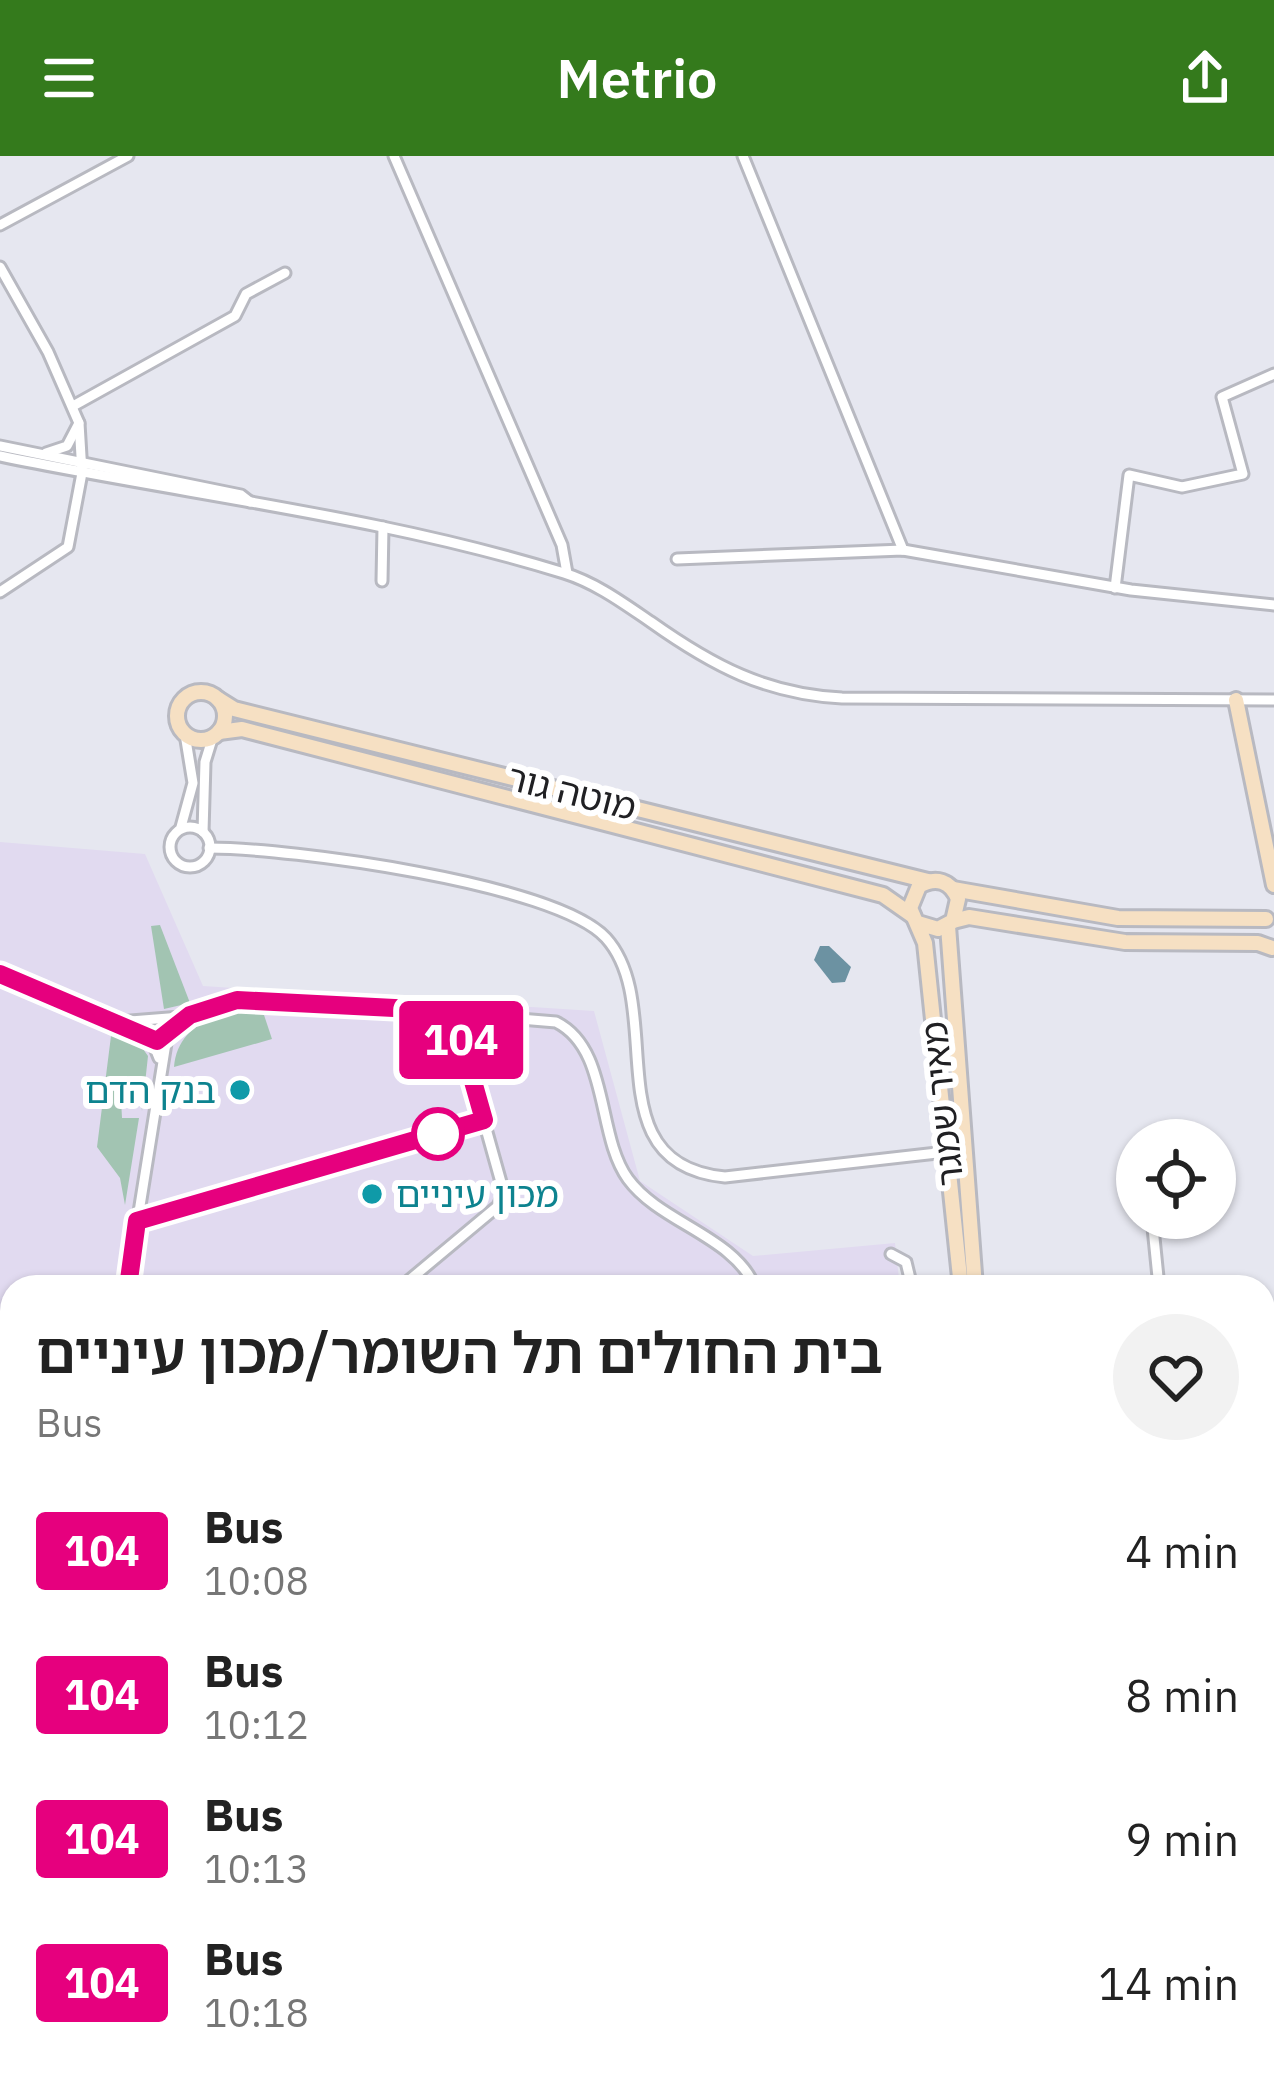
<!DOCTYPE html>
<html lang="en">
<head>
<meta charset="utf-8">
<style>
  :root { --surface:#fff; --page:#f2f2f2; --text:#222; --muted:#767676; --accent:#347a1c }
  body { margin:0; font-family:"IBM Plex Sans","Noto Sans Hebrew",sans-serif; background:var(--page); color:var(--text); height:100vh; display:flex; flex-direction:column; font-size:45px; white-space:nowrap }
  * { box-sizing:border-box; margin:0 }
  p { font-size:39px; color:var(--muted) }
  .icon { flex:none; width:66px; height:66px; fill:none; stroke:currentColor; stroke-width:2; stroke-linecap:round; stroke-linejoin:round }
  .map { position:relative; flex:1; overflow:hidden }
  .side { position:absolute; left:0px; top:1119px; width:1275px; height:804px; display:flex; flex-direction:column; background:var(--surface); border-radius:36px 36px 0 0; box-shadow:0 3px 9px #0004 }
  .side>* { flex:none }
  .badge { padding:0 24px; border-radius:9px; font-size:42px; line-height:78px }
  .tools { position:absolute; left:1116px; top:963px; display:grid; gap:24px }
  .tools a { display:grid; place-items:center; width:120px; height:120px; border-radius:50%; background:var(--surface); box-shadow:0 3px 9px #0004; font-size:60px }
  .map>.badge { position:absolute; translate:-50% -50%; box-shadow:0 0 0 6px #fff }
  .round { display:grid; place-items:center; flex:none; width:126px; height:126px; border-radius:63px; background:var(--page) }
  .overview { display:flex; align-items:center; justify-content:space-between; height:204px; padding:0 36px }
  h1 { font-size:57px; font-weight:600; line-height:90px }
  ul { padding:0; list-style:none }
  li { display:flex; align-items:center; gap:36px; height:144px; padding:0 36px }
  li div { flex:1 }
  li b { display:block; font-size:45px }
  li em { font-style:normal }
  li .badge { min-width:132px; font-weight:700; text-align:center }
  header { display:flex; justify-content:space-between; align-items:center; height:156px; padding:0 36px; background:var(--accent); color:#fff; font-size:54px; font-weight:600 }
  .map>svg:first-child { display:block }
  .education { fill:#eddbca }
  .medical { fill:#e1daf0 }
  .green { fill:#a2c4b2 }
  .water { fill:#6c92a2 }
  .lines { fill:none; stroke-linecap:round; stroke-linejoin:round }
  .street-casing { stroke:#b8b9c1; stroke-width:15 }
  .secondary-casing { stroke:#b8b9c1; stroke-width:20 }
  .street { stroke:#fff; stroke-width:9 }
  .secondary { stroke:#f6e0c3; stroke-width:14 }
  .line-casing { stroke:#fff; stroke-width:27 }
  .line { stroke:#e6007e; stroke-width:18 }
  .culture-dot { fill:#0f9aa8; stroke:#fff; stroke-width:4.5 }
  .stop-dot { fill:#fff; stroke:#e6007e; stroke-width:6 }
  .labels { text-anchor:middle; stroke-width:12; stroke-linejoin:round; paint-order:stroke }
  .street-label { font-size:36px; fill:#202023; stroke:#fff }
  .culture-label { font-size:36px; fill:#0d838f; stroke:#fff; text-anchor:end }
</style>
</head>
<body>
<header><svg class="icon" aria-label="menu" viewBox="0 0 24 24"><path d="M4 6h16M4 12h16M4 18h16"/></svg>Metrio<svg class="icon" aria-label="share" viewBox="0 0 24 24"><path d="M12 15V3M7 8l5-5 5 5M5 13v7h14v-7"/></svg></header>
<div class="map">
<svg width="1274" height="1923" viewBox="0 0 1274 1923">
  <rect width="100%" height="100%" fill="#e6e7f0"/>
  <!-- education -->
  <path class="education" d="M0,1909l96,2 4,12h-100z"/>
  <!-- medical -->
  <path class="medical" d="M0,686l145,12 58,132 391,25 46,170 113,75 142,-13 5,44h-888v592l-12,-2z"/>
  <!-- green -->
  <g class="green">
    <path d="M160,769l30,78 -26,6 -13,-83z"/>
    <path d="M261,850l11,33 -98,28c3,-43 48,-58 87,-61z"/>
    <path d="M111,880l25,3 12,17 -6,55 -3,-31 -19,1 2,37h17l-14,87 -5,-27 -23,-31z"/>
    <path d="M135,1911h158l-2,12h-155z"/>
  </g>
  <!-- water -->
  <path class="water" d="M820,790h9l22,21 -6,15 -13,1 -18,-23z"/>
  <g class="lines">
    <!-- street casing -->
    <g class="street-casing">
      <g id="street">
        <path d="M394,0l168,389 5,28"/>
        <path d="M743,0l160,394"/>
        <path d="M0,69l128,-69"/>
        <path d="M0,111l48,85 31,71 3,50 -14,74 -68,45"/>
        <path d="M73,250l162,-90 11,-22 39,-21"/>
        <path d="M0,290l241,49 9,7"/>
        <path d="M46,297l21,-7 12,-23"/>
        <path d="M0,300c188,39 380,60 564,117 32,10 59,30 87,49 62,44 115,72 191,76l432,2"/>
        <path d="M677,403l226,-9 228,40 143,15"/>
        <path d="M382,425l1,-54"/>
        <path d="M1115,432l14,-113 53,12 61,-13 -21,-77 52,-23"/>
        <path d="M181,671l12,-44 -8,-49"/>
        <circle cx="190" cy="691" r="20"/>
        <path d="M203,676l2,-70 8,-26"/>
        <path d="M209,692c79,0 347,35 397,90 63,70 -15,226 119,239l221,-25"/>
        <path d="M0,817l134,54 17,11 8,20"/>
        <path d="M118,866l63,-5 80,-19 295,24c54,27 40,113 72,157 32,44 106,57 127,108"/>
        <path d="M1152,1062l7,69"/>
        <path d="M891,1098l15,8 6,25"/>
        <path d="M127,1131l40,-250"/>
        <path d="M401,1131l97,-81 6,-13 -51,-182"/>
        <path d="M0,1247l12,-8"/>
        <path d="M1263,1264l11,-1"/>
        <path d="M405,1911l107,12"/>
        <path d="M374,1923l2,-12"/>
        <path d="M562,1923l2,-12"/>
        <path d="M632,1923l2,-12"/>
        <path d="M643,1923l1,-12"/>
        <path d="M718,1923l2,-12"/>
        <path d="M788,1923l2,-12"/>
        <path d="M861,1923l1,-12"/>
        <path d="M939,1923l1,-12"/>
        <path d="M1026,1923l2,-12"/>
        <path d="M1109,1923l2,-12"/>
      </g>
    </g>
    <!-- secondary casing -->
    <g class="secondary-casing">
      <g id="secondary">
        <circle cx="201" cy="560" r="24"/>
        <path d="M218,543l16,10 694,172"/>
        <path d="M1236,544l38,185"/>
        <path d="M219,576l23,-3 641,166 30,21"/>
        <path d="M953,733l165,29 148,1"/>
        <path d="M953,765l16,-4 156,25 133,1 14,5"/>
        <path d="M918,767l20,6 15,-8 5,-22c-7,-18 -22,-23 -39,-13l-9,22 15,35 36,344"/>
        <path d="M948,770l27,361"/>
        <path d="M1263,1682l11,2"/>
        <path d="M0,1689l12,3"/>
        <path d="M0,1702l12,1"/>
        <path d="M1263,1703l11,2"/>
        <path d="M0,1806l12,-1"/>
        <path d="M0,1839h12"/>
      </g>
    </g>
    <!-- street -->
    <use href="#street" class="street"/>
    <!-- secondary -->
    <use href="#secondary" class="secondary"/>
  </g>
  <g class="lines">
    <!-- line casing -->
    <g class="line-casing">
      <path id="line" d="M0,818l157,67 33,-26 47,-15 216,11 31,109 -347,101 -9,66"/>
    </g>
    <!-- line -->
    <use href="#line" class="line"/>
  </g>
  <!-- markers -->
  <g class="culture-dot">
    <circle cx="240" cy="934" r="12"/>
    <circle cx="372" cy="1038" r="12"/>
  </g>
  <circle class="stop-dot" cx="438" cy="978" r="24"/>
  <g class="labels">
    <!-- street labels -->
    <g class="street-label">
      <text transform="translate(572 636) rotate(14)" y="13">מוטה גור</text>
      <text transform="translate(942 948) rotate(-96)" y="13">מאיר שמגר</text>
    </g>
    <!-- culture labels -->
    <g class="culture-label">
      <text x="216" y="947">בנק הדם</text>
      <text x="396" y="1051" text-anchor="start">מכון עיניים</text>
    </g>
  </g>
</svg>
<div class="tools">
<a><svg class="icon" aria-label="locate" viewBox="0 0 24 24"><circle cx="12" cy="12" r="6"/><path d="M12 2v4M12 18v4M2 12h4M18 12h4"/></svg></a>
</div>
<b class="badge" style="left:461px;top:884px;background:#e6007e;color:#fff">104</b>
<section class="side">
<div class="overview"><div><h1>בית החולים תל השומר/מכון עיניים</h1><p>Bus</p></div><a class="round"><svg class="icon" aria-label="heart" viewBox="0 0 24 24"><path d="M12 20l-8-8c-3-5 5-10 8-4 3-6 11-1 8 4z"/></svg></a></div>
<ul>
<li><span class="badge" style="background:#e6007e;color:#fff">104</span><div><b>Bus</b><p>10:08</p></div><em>4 min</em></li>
<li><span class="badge" style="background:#e6007e;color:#fff">104</span><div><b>Bus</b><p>10:12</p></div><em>8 min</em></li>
<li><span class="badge" style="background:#e6007e;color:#fff">104</span><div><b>Bus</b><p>10:13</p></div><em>9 min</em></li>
<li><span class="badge" style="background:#e6007e;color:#fff">104</span><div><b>Bus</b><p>10:18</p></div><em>14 min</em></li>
</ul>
</section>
</div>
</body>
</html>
